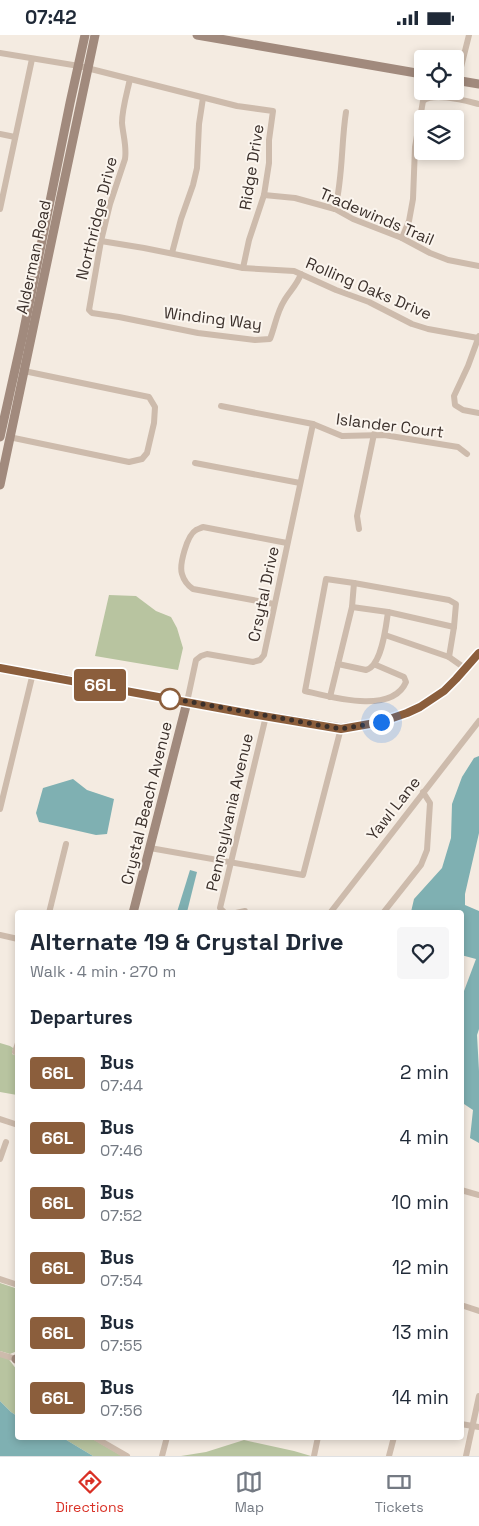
<!DOCTYPE html>
<html lang="en">
<head>
<meta charset="utf-8">
<style>
  :root { --surface:#fff; --page:#f6f6f7; --text:#1f2937; --muted:#747a83; --line:#e0e1e3; --accent:#d93025 }
  body { margin:0; font-family:"Space Grotesk",sans-serif; background:var(--page); color:var(--text); height:100vh; display:flex; flex-direction:column; font-size:19px; white-space:nowrap }
  * { box-sizing:border-box; margin:0 }
  p { font-size:16px; color:var(--muted) }
  .icon { flex:none; width:28px; height:28px; fill:none; stroke:currentColor; stroke-width:2; stroke-linecap:round; stroke-linejoin:round }
  .map { position:relative; flex:1; overflow:hidden }
  .panel { position:absolute; left:15px; top:875px; width:449px; height:530px; display:flex; flex-direction:column; background:var(--surface); border-radius:5px; box-shadow:0 2px 8px #0003 }
  .panel>* { flex:none }
  .badge { padding:0 10px; border-radius:4px; font-size:18px; line-height:32px }
  .buttons { position:absolute; left:414px; top:15px; display:grid; gap:10px }
  .buttons a { display:grid; place-items:center; width:50px; height:50px; border-radius:5px; background:var(--surface); box-shadow:0 2px 8px #0003; font-size:25px }
  .you { position:absolute; width:25px; height:25px; margin:-12px; border:4px solid #fff; border-radius:50%; background:#1a73e8; box-shadow:0 0 0 8px #1a73e833 }
  .map>.badge { position:absolute; translate:-50% -50%; box-shadow:0 0 0 2px #fff }
  h2 { padding:0 15px; font-size:19px; line-height:45px }
  .round { display:grid; place-items:center; flex:none; width:52px; height:52px; border-radius:5px; background:var(--page) }
  .overview { display:flex; align-items:center; justify-content:space-between; height:85px; padding:0 15px }
  h1 { font-size:24px; font-weight:800; line-height:38px }
  ul { padding:0; list-style:none }
  li { display:flex; align-items:center; gap:15px; height:65px; padding:0 15px }
  li div { flex:1 }
  li b { display:block; font-size:19px }
  li em { font-style:normal }
  li .badge { min-width:55px; font-weight:700; text-align:center }
  .status { display:flex; justify-content:space-between; align-items:center; height:35px; padding:0 25px; background:var(--surface); direction:ltr }
  .status svg { height:14px; fill:currentColor }
  .dock { display:flex; justify-content:space-around; align-items:center; height:70px; border-top:1px solid var(--line); background:var(--surface); font-size:14px; color:var(--muted) }
  .dock a { display:grid; justify-items:center; gap:2px }
  .dock .on { color:var(--accent) }
  .map>svg:first-child { display:block }
  .green { fill:#b8c4a0 }
  .water { fill:#7fb0b2 }
  .lines { fill:none; stroke-linecap:round; stroke-linejoin:round }
  .street { stroke:#cdbbac; stroke-width:6 }
  .secondary { stroke:#a18a7d; stroke-width:9 }
  .line-casing { stroke:#fff; stroke-width:11 }
  .line { stroke:#8b5e3c; stroke-width:8 }
  .walk { stroke:#3b302b; stroke-width:5; stroke-dasharray:0 9 }
  .stop-dot { fill:#fff; stroke:#8b5e3c; stroke-width:2.5 }
  .labels { text-anchor:middle; stroke-width:4; stroke-linejoin:round; paint-order:stroke }
  .street-label { font-size:16px; fill:#3b302b; stroke:#fbf5ee }
</style>
</head>
<body>
<div class="status"><b>07:42</b><svg viewBox="0 0 49 12"><path d="M0 12V9h3v3zM5 12V6h3v6zM10 12V3h3v9zM15 12V0h3v12zM26 1h20v11H26zM47 4h2v5h-2z"/></svg></div>
<div class="map">
<svg width="479" height="1421" viewBox="0 0 479 1421">
  <rect width="100%" height="100%" fill="#f4ebe1"/>
  <!-- green -->
  <g class="green">
    <path d="M109,560l27,1 20,15 15,6 6,11 6,20 -5,22 -83,-14z"/>
    <path d="M0,1008l10,3 3,2 -1,6 5,2v39l-17,-3z"/>
    <path d="M0,1248l18,6 -1,62 -7,3 -10,-3z"/>
    <path d="M0,1319l7,3 10,13v46l-6,-4 -11,-11z"/>
    <path d="M63,1403h28l31,18h-29z"/>
    <path d="M244,1405l50,11 17,5h-130l25,-4z"/>
  </g>
  <!-- water -->
  <g class="water">
    <path d="M479,721v77l-14,61v11l14,6v118l-2,6 2,36v72l-9,-5 3,-28 -12,-8v-103l15,-40 -15,-4v-42l-50,-1 3,-13 28,-31 9,-30 1,-34 10,-27 12,-19z"/>
    <path d="M73,744l14,11 27,9 -7,35 -11,1 -57,-13 -3,-9 7,-25z"/>
    <path d="M190,835l7,2 -10,40h-10z"/>
    <path d="M0,1366l11,11 6,4 1,21 45,1 30,18h-93z"/>
  </g>
  <g class="lines">
    <!-- street -->
    <g class="street">
      <path d="M0,18l79,13 158,40 36,5 -4,29v23l-5,32 -15,45 -6,28"/>
      <path d="M455,40l5,-4 9,-36"/>
      <path d="M130,44c-3,14 -8,30 -8,44 1,12 5,24 3,36l-15,45 -9,37 -12,69 3,3 27,4 79,16 57,7 15,-1c5,-13 7,-27 14,-38 5,-9 13,-16 17,-27"/>
      <path d="M0,99l15,3"/>
      <path d="M264,160l31,3 40,11 18,10 49,19 28,15 18,7 31,6"/>
      <path d="M0,174l32,-150"/>
      <path d="M335,174c8,-32 6,-65 11,-97"/>
      <path d="M402,203l7,-17 4,-22 2,-52 8,-46c11,-9 43,0 56,3"/>
      <path d="M101,206l43,7 99,20 51,3 42,19 33,12 43,22 16,5 50,9"/>
      <path d="M172,218l9,-34 12,-34 4,-17 2,-44 4,-26"/>
      <path d="M479,301l-11,30 -14,30 1,9 8,5 16,3"/>
      <path d="M221,371l92,18 29,12 42,-1 74,12 9,7"/>
      <path d="M9,402l120,25 13,-3 5,-6 7,-30 1,-16 -6,-10 -125,-26"/>
      <path d="M195,428l105,20"/>
      <path d="M359,494l-2,-13 17,-82"/>
      <path d="M274,569l-81,-15c-6,-4 -9,-8 -11,-15 -3,-9 5,-39 14,-44 2,-1 5,-2 7,-3l84,16"/>
      <path d="M352,572l36,5 66,15"/>
      <path d="M385,600l64,22 17,12"/>
      <path d="M338,629l28,6c16,-4 20,-44 22,-58"/>
      <path d="M376,630l28,12 2,5c-14,33 -75,15 -101,9l21,-112 28,4 95,17 7,4 -2,23 -5,30"/>
      <path d="M330,662l22,-90 2,-24"/>
      <path d="M187,667l9,-42 5,-4 6,-2 46,8 7,-2 4,-5 49,-231"/>
      <path d="M0,774l33,-136"/>
      <path d="M150,813l153,27 38,-147"/>
      <path d="M49,878l17,-69"/>
      <path d="M225,878l-5,-5 46,-192"/>
      <path d="M236,878l9,-2"/>
      <path d="M330,878l149,-192"/>
      <path d="M383,878l38,-48 6,-15 3,-47 -7,-11"/>
      <path d="M0,900l18,4"/>
      <path d="M15,1017l3,-9"/>
      <path d="M0,1084l18,6"/>
      <path d="M0,1124l6,-17"/>
      <path d="M461,1155l18,5"/>
      <path d="M0,1244l18,6"/>
      <path d="M461,1270l18,6"/>
      <path d="M0,1319l16,5 2,5"/>
      <path d="M461,1389l18,3"/>
      <path d="M94,1402l33,19"/>
      <path d="M162,1421l5,-19"/>
      <path d="M314,1421l4,-19"/>
      <path d="M389,1421l5,-19"/>
      <path d="M466,1421l13,-60"/>
    </g>
    <!-- secondary -->
    <g class="secondary">
      <path d="M197,0l225,39"/>
      <path d="M455,45l24,4"/>
      <path d="M0,402l23,-103 47,-231 15,-68"/>
      <path d="M0,450l95,-450"/>
      <path d="M0,633l65,11 157,30 119,19 40,-6 26,-9 13,-6 24,-16 12,-12 23,-26"/>
      <path d="M133,878l54,-211"/>
      <path d="M16,1324l2,-1"/>
    </g>
  </g>
  <g class="lines">
    <!-- line casing -->
    <g class="line-casing">
      <path id="line" d="M0,633l251,46 90,15 40,-7 26,-9 13,-6 24,-16 12,-12 23,-26"/>
    </g>
    <!-- line -->
    <use href="#line" class="line"/>
    <!-- walk -->
    <path class="walk" d="M170,664l-1,-1 172,31 40,-7"/>
  </g>
  <!-- markers -->
  <circle class="stop-dot" cx="170" cy="664" r="10"/>
  <g class="labels">
    <!-- street labels -->
    <g class="street-label">
      <text transform="translate(251 132) rotate(-81)" y="6">Ridge Drive</text>
      <text transform="translate(377 181) rotate(23)" y="6">Tradewinds Trail</text>
      <text transform="translate(96 183) rotate(-76)" y="6">Northridge Drive</text>
      <text transform="translate(33 222) rotate(-78)" y="6">Alderman Road</text>
      <text transform="translate(369 253) rotate(23)" y="6">Rolling Oaks Drive</text>
      <text transform="translate(213 283) rotate(7)" y="6">Winding Way</text>
      <text transform="translate(390 390) rotate(7)" y="6">Islander Court</text>
      <text transform="translate(263 559) rotate(-78)" y="6">Crsytal Drive</text>
      <text transform="translate(146 768) rotate(-76)" y="6">Crystal Beach Avenue</text>
      <text transform="translate(393 773) rotate(-52)" y="6">Yawl Lane</text>
      <text transform="translate(229 777) rotate(-77)" y="6">Pennsylvania Avenue</text>
    </g>
  </g>
</svg>
<div class="buttons">
<a><svg class="icon" aria-label="locate" viewBox="0 0 24 24"><circle cx="12" cy="12" r="6"/><path d="M12 2v4M12 18v4M2 12h4M18 12h4"/></svg></a>
<a><svg class="icon" aria-label="layers" viewBox="0 0 24 24"><path d="M12 4l9 5-9 5-9-5zM3 14l9 5 9-5"/></svg></a>
</div>
<div class="you" style="left:381px;top:687px"></div>
<b class="badge" style="left:100px;top:650px;background:#8b5e3c;color:#fff">66L</b>
<section class="panel">
<div class="overview"><div><h1>Alternate 19 &amp; Crystal Drive</h1><p>Walk · 4 min · 270 m</p></div><a class="round"><svg class="icon" aria-label="heart" viewBox="0 0 24 24"><path d="M12 20l-8-8c-3-5 5-10 8-4 3-6 11-1 8 4z"/></svg></a></div>
<h2>Departures</h2>
<ul>
<li><span class="badge" style="background:#8b5e3c;color:#fff">66L</span><div><b>Bus</b><p>07:44</p></div><em>2 min</em></li>
<li><span class="badge" style="background:#8b5e3c;color:#fff">66L</span><div><b>Bus</b><p>07:46</p></div><em>4 min</em></li>
<li><span class="badge" style="background:#8b5e3c;color:#fff">66L</span><div><b>Bus</b><p>07:52</p></div><em>10 min</em></li>
<li><span class="badge" style="background:#8b5e3c;color:#fff">66L</span><div><b>Bus</b><p>07:54</p></div><em>12 min</em></li>
<li><span class="badge" style="background:#8b5e3c;color:#fff">66L</span><div><b>Bus</b><p>07:55</p></div><em>13 min</em></li>
<li><span class="badge" style="background:#8b5e3c;color:#fff">66L</span><div><b>Bus</b><p>07:56</p></div><em>14 min</em></li>
</ul>
</section>
</div>
<nav class="dock">
<a class="on"><svg class="icon" aria-label="directions" viewBox="0 0 24 24"><path d="M12 3l9 9-9 9-9-9zM9 14v-3h6M13 9l2 2-2 2"/></svg>Directions</a>
<a><svg class="icon" aria-label="map" viewBox="0 0 24 24"><path d="M3 6l6-2 6 2 6-2v14l-6 2-6-2-6 2zM9 4v14M15 6v14"/></svg>Map</a>
<a><svg class="icon" aria-label="tickets" viewBox="0 0 24 24"><path d="M3 7h18v10H3zM15 7v10"/></svg>Tickets</a>
</nav>
</body>
</html>
